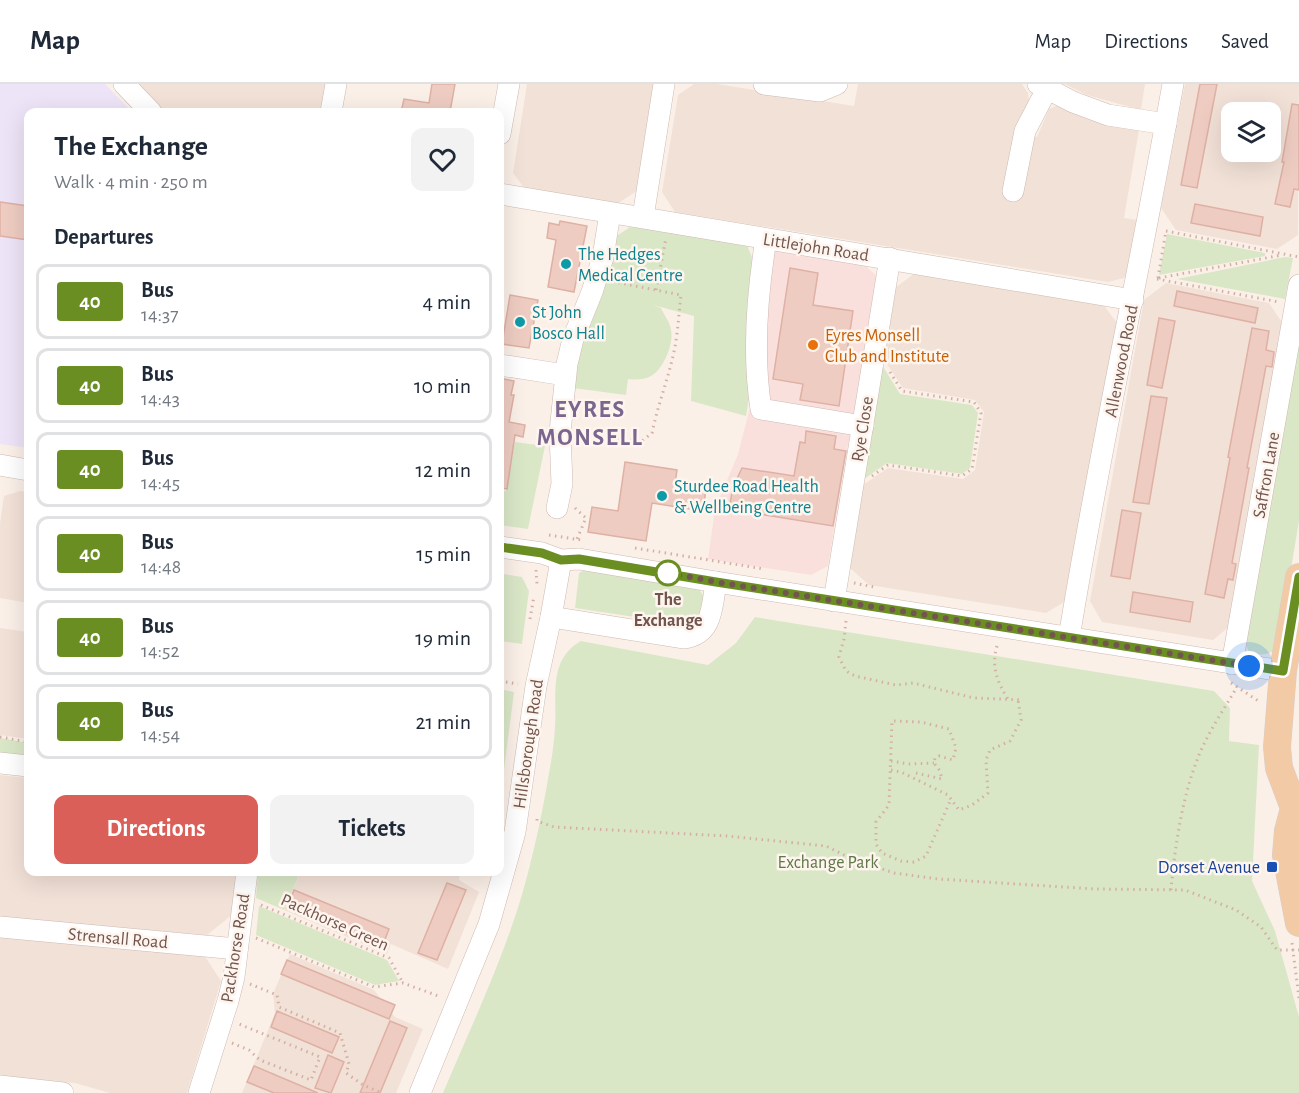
<!DOCTYPE html>
<html lang="en">
<head>
<meta charset="utf-8">
<style>
  :root { --surface:#fff; --page:#f2f2f3; --text:#1f2937; --muted:#747a83; --line:#e0e1e3; --accent:#da5f58 }
  body { margin:0; font-family:"Alegreya Sans",sans-serif; background:var(--page); color:var(--text); height:100vh; display:flex; flex-direction:column; font-size:22px; white-space:nowrap }
  * { box-sizing:border-box; margin:0 }
  p { font-size:20px; color:var(--muted) }
  .icon { flex:none; width:33px; height:33px; fill:none; stroke:currentColor; stroke-width:2; stroke-linecap:round; stroke-linejoin:round }
  .map { position:relative; flex:1; overflow:hidden }
  .side { position:absolute; left:24px; top:24px; width:480px; height:768px; display:flex; flex-direction:column; background:var(--surface); border-radius:12px; box-shadow:0 6px 24px #0002 }
  .side>* { flex:none }
  .badge { padding:0 12px; border-radius:4px; font-size:21px; line-height:39px }
  .fabs { position:absolute; left:1221px; top:18px; display:grid; gap:12px }
  .fabs a { display:grid; place-items:center; width:60px; height:60px; border-radius:12px; background:var(--surface); box-shadow:0 6px 24px #0002; font-size:30px }
  .you { position:absolute; width:30px; height:30px; margin:-15px; border:4px solid #fff; border-radius:50%; background:#1a73e8; box-shadow:0 0 0 9px #1a73e833 }
  .map>.badge { position:absolute; translate:-50% -50%; box-shadow:0 0 0 3px #fff }
  h2 { padding:0 30px; font-size:22px; line-height:54px }
  .round { display:grid; place-items:center; flex:none; width:63px; height:63px; border-radius:12px; background:var(--page) }
  .overview { display:flex; align-items:center; justify-content:space-between; height:102px; padding:0 30px }
  h1 { font-size:28px; font-weight:600; line-height:45px }
  .primary-button { display:flex; gap:12px; margin-top:auto; padding:12px 30px }
  .primary-button a { flex:1; height:69px; border-radius:12px; background:var(--accent); color:#fff; font-size:24px; font-weight:600; line-height:69px; text-align:center }
  .primary-button a+a { background:var(--page); color:var(--text) }
  ul { padding:0; list-style:none }
  li { display:flex; align-items:center; gap:18px; height:75px; margin:0 12px 9px; padding:0 18px; border:3px solid var(--line); border-radius:12px }
  li div { flex:1 }
  li b { display:block; font-size:22px }
  li em { font-style:normal }
  li .badge { min-width:66px; font-weight:700; text-align:center }
  header { display:flex; align-items:center; gap:36px; box-sizing:border-box; height:84px; padding:0 30px; background:var(--surface); border-bottom:2px solid var(--line) }
  header strong { font-size:28px }
  nav { display:flex; gap:33px; margin-inline-start:auto; font-size:21px }
  .map>svg:first-child { display:block }
  .residential { fill:#f2e1d7; fill-rule:evenodd }
  .commercial { fill:#fae0dd }
  .education { fill:#ede4f7 }
  .green { fill:#dae7c7 }
  .building { fill:#eeccc2; stroke:#dfb0a4; stroke-width:1.5 }
  .lines { fill:none; stroke-linecap:round; stroke-linejoin:round }
  .minor-casing { stroke:#ceb9b2; stroke-width:22 }
  .major-casing { stroke:#d8cfcd; stroke-width:28 }
  .path { stroke:#d3afa5; stroke-width:3; stroke-dasharray:1.5 4.5; stroke-linecap:butt }
  .minor { stroke:#fff; stroke-width:21 }
  .major { stroke:#f3caa6; stroke-width:27 }
  .line-casing { stroke:#fff; stroke-width:14 }
  .line { stroke:#6b8e23; stroke-width:9 }
  .walk { stroke:#72554e; stroke-width:6; stroke-dasharray:0 10.8 }
  .culture-dot { fill:#0f9aa8; stroke:#fef5ee; stroke-width:2 }
  .food-dot { fill:#e8710a; stroke:#fef5ee; stroke-width:2 }
  .stop-dot { fill:#fff; stroke:#6b8e23; stroke-width:3 }
  .transit-dot { fill:#1a4fb4; stroke:#fef5ee; stroke-width:2 }
  .labels { text-anchor:middle; stroke-width:5; stroke-linejoin:round; paint-order:stroke }
  .street-label { font-size:18px; fill:#72554e; stroke:#fef5ee }
  .culture-label { font-size:18px; fill:#0d838f; stroke:#fef5ee; text-anchor:start }
  .food-label { font-size:18px; fill:#c56008; stroke:#fef5ee; text-anchor:start }
  .stop-label { font-size:18px; font-weight:bold; fill:#72554e; stroke:#fef5ee }
  .park-label { font-size:18px; fill:#5e7847; stroke:#fef5ee }
  .transit-label { font-size:18px; fill:#164399; stroke:#fef5ee; text-anchor:end }
  .district-label { font-size:24px; font-weight:bold; letter-spacing:1.5px; fill:#7a668e; stroke:#fef5ee }
</style>
</head>
<body>
<header>
<strong>Map</strong>
<nav><a>Map</a><a>Directions</a><a>Saved</a></nav>
</header>
<div class="map">
<svg width="1299" height="1009" viewBox="0 0 1299 1009">
  <rect width="100%" height="100%" fill="#fbf0e8"/>
  <!-- residential -->
  <g class="residential">
    <path d="M138,0h189l-5,28h-157z"/>
    <path d="M527,0h134l-20,104 -24,16 -92,-15 -12,-16z"/>
    <path d="M694,0h23l137,22 4,-22h164l6,9 1,8 -11,30 19,6 12,-28 10,-4 80,25 -15,88 14,2 -9,51 -5,7 -16,4 -433,-70 -13,-20 16,-97z"/>
    <path d="M1065,0h80l-4,26 -54,-15z"/>
    <path d="M1185,0h114l-1,151 -21,14 -101,-19 -15,-22zM1232,28h38v40h-38z"/>
    <path d="M915,189l188,31 16,22 -50,273 -23,14 -177,-28 -19,-17 13,-83 25,-17 75,11 12,-9 9,-58 -9,-12 -72,-12 -20,-30 12,-70z"/>
    <path d="M1166,199l103,20 14,21 -53,302 -17,14 -111,-18 -12,-21 54,-301z"/>
    <path d="M20,407l8,1v111l-28,-5v-75l4,-27z"/>
    <path d="M0,544l28,4v107l-28,-4z"/>
    <path d="M0,691l28,3v94h209l-4,42 -26,21 -207,-18z"/>
    <path d="M299,788h161l-1,8 20,12 -31,77 -57,-25 -4,10 -103,-44 13,-29z"/>
    <path d="M0,853l204,18 17,26 -34,112h-77l-35,-10 -75,-7z"/>
    <path d="M290,870l84,36 21,27 28,12 -27,64h-154l33,-80 -2,-19z"/>
  </g>
  <!-- commercial -->
  <path class="commercial" d="M769,166l93,13 15,13 -20,129 -10,44 -19,117 -17,9 -103,-16 7,-50 23,-55 12,-47z"/>
  <!-- education -->
  <path class="education" d="M0,0h105l27,28h-104v336l-28,-4z"/>
  <!-- green -->
  <g class="green">
    <path d="M630,143l115,13 8,20 -5,41 4,46v34l-6,35 -55,-15 3,-85 -41,-11 8,3c3,7 9,14 10,22 3,13 -7,39 -20,46 -7,4 -15,4 -23,3l-2,16 -53,-7 4,-37 38,-114z"/>
    <path d="M1167,150l98,19v3l-106,19z"/>
    <path d="M1285,173l8,1 -8,41 -108,-20z"/>
    <path d="M1299,237v200l-21,126c-10,9 -16,9 -29,5l-5,-11z"/>
    <path d="M882,281l18,29 72,11 6,8 -8,55 -8,6 -75,-11 -23,16z"/>
    <path d="M515,358l30,4 -17,83 -28,-4v-26l2,-8h4z"/>
    <path d="M588,484l109,19 9,12 -2,16 -10,11 -119,-18 4,-35z"/>
    <path d="M504,490l18,3 7,14 -7,53 -22,-3v-35z"/>
    <path d="M755,533l459,74 16,17 -1,33 30,4 -7,136 23,50 24,86v76h-856c27,-64 58,-129 78,-195 12,-41 21,-83 28,-125 3,-15 5,-31 6,-46 2,-31 -7,-68 26,-86l127,24 28,-22z"/>
    <path d="M500,605l14,3 -14,109z"/>
    <path d="M0,654l28,5v14l-28,-3z"/>
    <path d="M258,788h41l-2,8 -13,30 -28,-12z"/>
    <path d="M259,822l128,54 12,21 -24,4 -119,-50z"/>
  </g>
  <!-- building -->
  <g class="building">
    <path d="M432,0h23l-5,28h-49l3,-13 25,4z"/>
    <path d="M1200,0h17l-20,104 -16,-3z"/>
    <path d="M1292,20l7,1v85l-5,-1 -4,18 -15,-3 9,-42h-2z"/>
    <path d="M0,118l28,4v34l-28,-4z"/>
    <path d="M1195,120l68,13 -3,19 -69,-13z"/>
    <path d="M560,137l27,5 -13,66 -26,-5 8,-47 -9,-2 2,-15 10,2z"/>
    <path d="M790,184l28,5 -5,32 40,6 -14,95 -39,-6 3,-16 -30,-5z"/>
    <path d="M1177,207l81,17 -3,15 -81,-17z"/>
    <path d="M510,211l28,5 -9,48 -27,-4z"/>
    <path d="M1159,234l16,3 -13,67 -15,-3z"/>
    <path d="M1252,244l17,3 -3,19 8,2 -2,15 -6,-1 -19,102h2l-17,95 4,1 -3,16 -5,-1 -4,19 -19,-4 25,-136 -2,-1z"/>
    <path d="M500,294l14,3 -3,14h3l-5,27 16,3 -2,12 -8,-2 -8,54 -7,-1z"/>
    <path d="M1151,312l16,2 -18,106 -16,-2z"/>
    <path d="M806,347l30,5 -2,13 12,2 -13,75 -104,-17 4,-22 9,-19 52,8 6,-34 5,1z"/>
    <path d="M625,378l52,8 -2,14 31,5 -3,22 -51,-8 -6,38 -58,-9 4,-25 26,4z"/>
    <path d="M1122,426l19,3 -11,66 -19,-3z"/>
    <path d="M1133,508l60,10 -3,20 -60,-10z"/>
    <path d="M447,799l19,7 -29,70 -19,-7z"/>
    <path d="M294,806l95,39 -7,18 -95,-39z"/>
    <path d="M287,876l108,45 -6,14 -108,-45z"/>
    <path d="M277,927l62,26 -7,16 -61,-26z"/>
    <path d="M390,937l17,7 -27,65h-20z"/>
    <path d="M328,971l16,7 -13,31 -16,-5z"/>
    <path d="M254,982l64,27h-44l-27,-11z"/>
  </g>
  <g class="lines">
    <!-- minor casing -->
    <g class="minor-casing">
      <g id="minor">
        <path d="M124,0l27,28"/>
        <path d="M764,0l56,7 17,-7"/>
        <path d="M1038,0l35,18 35,13 58,9"/>
        <path d="M331,28l5,-28"/>
        <path d="M500,50l9,-50"/>
        <path d="M1013,107l12,-60 22,-42"/>
        <path d="M500,110l633,106"/>
        <path d="M643,133l21,-133"/>
        <path d="M766,155c-9,56 -14,114 -5,170l102,17"/>
        <path d="M500,281l65,10"/>
        <path d="M0,381l28,5"/>
        <path d="M557,424l5,-24 -2,-52 7,-68 6,-25 19,-47 11,-35 7,-44"/>
        <path d="M500,463l42,6 19,7 18,-1 137,23 567,89"/>
        <path d="M834,517l56,-343"/>
        <path d="M551,533l132,21c30,-3 29,-32 33,-56"/>
        <path d="M1069,554c30,-186 71,-369 104,-554"/>
        <path d="M1232,580l67,-379"/>
        <path d="M0,679l28,3"/>
        <path d="M0,843l237,22"/>
        <path d="M0,1002l63,7"/>
        <path d="M199,1009l29,-92 6,-24 13,-105"/>
        <path d="M420,1009l69,-169 26,-92 21,-146 15,-69 10,-57"/>
      </g>
    </g>
    <!-- major casing -->
    <g class="major-casing">
      <path id="major" d="M1299,493l-16,94 -6,76 2,21 15,40 -6,23 -2,24 13,68"/>
    </g>
    <!-- path -->
    <g class="path">
      <path d="M1166,147l133,26"/>
      <path d="M1158,194l8,-47"/>
      <path d="M1159,194l123,-23"/>
      <path d="M1157,195l122,23"/>
      <path d="M656,206l10,-52"/>
      <path d="M577,350l65,7 10,-8c6,-29 17,-56 23,-86 3,-17 4,-35 6,-52l-66,-13"/>
      <path d="M872,392l16,-11 74,11 10,-7 9,-56 -7,-11 -72,-11 -12,-19"/>
      <path d="M575,424l11,10 -9,21"/>
      <path d="M549,451l32,5"/>
      <path d="M635,464l129,21"/>
      <path d="M536,486l1,14"/>
      <path d="M854,499l20,4"/>
      <path d="M530,535l4,-23"/>
      <path d="M846,537l-2,18 -5,18 7,14 9,5 41,9 17,-2 61,15 49,2"/>
      <path d="M997,562c-6,20 0,36 11,53"/>
      <path d="M500,597l18,3"/>
      <path d="M1231,599l29,19"/>
      <path d="M0,653l28,5"/>
      <path d="M891,677l17,3 26,-1"/>
      <path d="M891,686l10,2 47,23 11,15 13,-5 16,-12 -2,-33 4,-10 20,-9 11,-21 -3,-21"/>
      <path d="M916,689l26,6 -2,-8 -6,-8 1,-5 4,-2 14,4 3,-12 -7,-19 -28,-7 -29,-1 -3,84 -13,17v22l6,9 19,8 13,1 12,-6 25,-57"/>
      <path d="M537,735v2l17,6 173,9 99,10 24,12 44,15 44,6 157,10 90,1 51,20 25,17 16,23h22"/>
      <path d="M1171,806c4,-44 11,-93 28,-135 10,-24 25,-46 38,-68"/>
      <path d="M261,821l128,53 14,25"/>
      <path d="M256,854l118,49 29,-4 38,14"/>
      <path d="M1292,859l7,55"/>
      <path d="M250,900l27,11 2,12 61,26 9,31 -3,9 17,12 19,8"/>
      <path d="M232,959l17,7 11,10 51,20 9,-23 -81,-33"/>
    </g>
    <!-- minor -->
    <use href="#minor" class="minor"/>
    <!-- major -->
    <use href="#major" class="major"/>
  </g>
  <g class="lines">
    <!-- line casing -->
    <g class="line-casing">
      <path id="line" d="M500,463l42,6 19,7 18,-1 137,23 567,89 16,-94"/>
    </g>
    <!-- line -->
    <use href="#line" class="line"/>
    <!-- walk -->
    <path class="walk" d="M668,489l-5,-1 53,10 533,84"/>
  </g>
  <!-- markers -->
  <g class="culture-dot">
    <circle cx="566" cy="180" r="6"/>
    <circle cx="520" cy="238" r="6"/>
    <circle cx="662" cy="412" r="6"/>
  </g>
  <circle class="food-dot" cx="813" cy="261" r="6"/>
  <circle class="stop-dot" cx="668" cy="489" r="12"/>
  <rect class="transit-dot" x="1266" y="777" width="12" height="12" rx="3"/>
  <g class="labels">
    <!-- street labels -->
    <g class="street-label">
      <text transform="translate(816 163) rotate(9)" y="6">Littlejohn Road</text>
      <text transform="translate(1121 277) rotate(-79)" y="6">Allenwood Road</text>
      <text transform="translate(862 345) rotate(-81)" y="6">Rye Close</text>
      <text transform="translate(1266 391) rotate(-80)" y="6">Saffron Lane</text>
      <text transform="translate(528 660) rotate(-82)" y="6">Hillsborough Road</text>
      <text transform="translate(335 838) rotate(24)" y="6">Packhorse Green</text>
      <text transform="translate(118 854) rotate(5)" y="6">Strensall Road</text>
      <text transform="translate(235 864) rotate(-81)" y="6">Packhorse Road</text>
    </g>
    <!-- culture labels -->
    <g class="culture-label">
      <text x="578" y="176">The Hedges<tspan x="578" dy="21">Medical Centre</tspan></text>
      <text x="532" y="234">St John<tspan x="532" dy="21">Bosco Hall</tspan></text>
      <text x="674" y="408">Sturdee Road Health<tspan x="674" dy="21">&amp; Wellbeing Centre</tspan></text>
    </g>
    <!-- food labels -->
    <g class="food-label">
      <text x="825" y="257">Eyres Monsell<tspan x="825" dy="21">Club and Institute</tspan></text>
    </g>
    <!-- stop labels -->
    <g class="stop-label">
      <text x="668" y="521">The<tspan x="668" dy="21">Exchange</tspan></text>
    </g>
    <!-- park labels -->
    <g class="park-label">
      <text x="828" y="784">Exchange Park</text>
    </g>
    <!-- transit labels -->
    <g class="transit-label">
      <text x="1260" y="789">Dorset Avenue</text>
    </g>
    <!-- district labels -->
    <g class="district-label">
      <text x="590" y="333">EYRES<tspan x="590" dy="28">MONSELL</tspan></text>
    </g>
  </g>
</svg>
<div class="fabs">
<a><svg class="icon" aria-label="layers" viewBox="0 0 24 24"><path d="M12 4l9 5-9 5-9-5zM3 14l9 5 9-5"/></svg></a>
</div>
<div class="you" style="left:1249px;top:582px"></div>
<section class="side">
<div class="overview"><div><h1>The Exchange</h1><p>Walk · 4 min · 250 m</p></div><a class="round"><svg class="icon" aria-label="heart" viewBox="0 0 24 24"><path d="M12 20l-8-8c-3-5 5-10 8-4 3-6 11-1 8 4z"/></svg></a></div>
<h2>Departures</h2>
<ul>
<li><span class="badge" style="background:#6b8e23;color:#fff">40</span><div><b>Bus</b><p>14:37</p></div><em>4 min</em></li>
<li><span class="badge" style="background:#6b8e23;color:#fff">40</span><div><b>Bus</b><p>14:43</p></div><em>10 min</em></li>
<li><span class="badge" style="background:#6b8e23;color:#fff">40</span><div><b>Bus</b><p>14:45</p></div><em>12 min</em></li>
<li><span class="badge" style="background:#6b8e23;color:#fff">40</span><div><b>Bus</b><p>14:48</p></div><em>15 min</em></li>
<li><span class="badge" style="background:#6b8e23;color:#fff">40</span><div><b>Bus</b><p>14:52</p></div><em>19 min</em></li>
<li><span class="badge" style="background:#6b8e23;color:#fff">40</span><div><b>Bus</b><p>14:54</p></div><em>21 min</em></li>
</ul>
<div class="primary-button"><a>Directions</a><a>Tickets</a></div>
</section>
</div>
</body>
</html>
